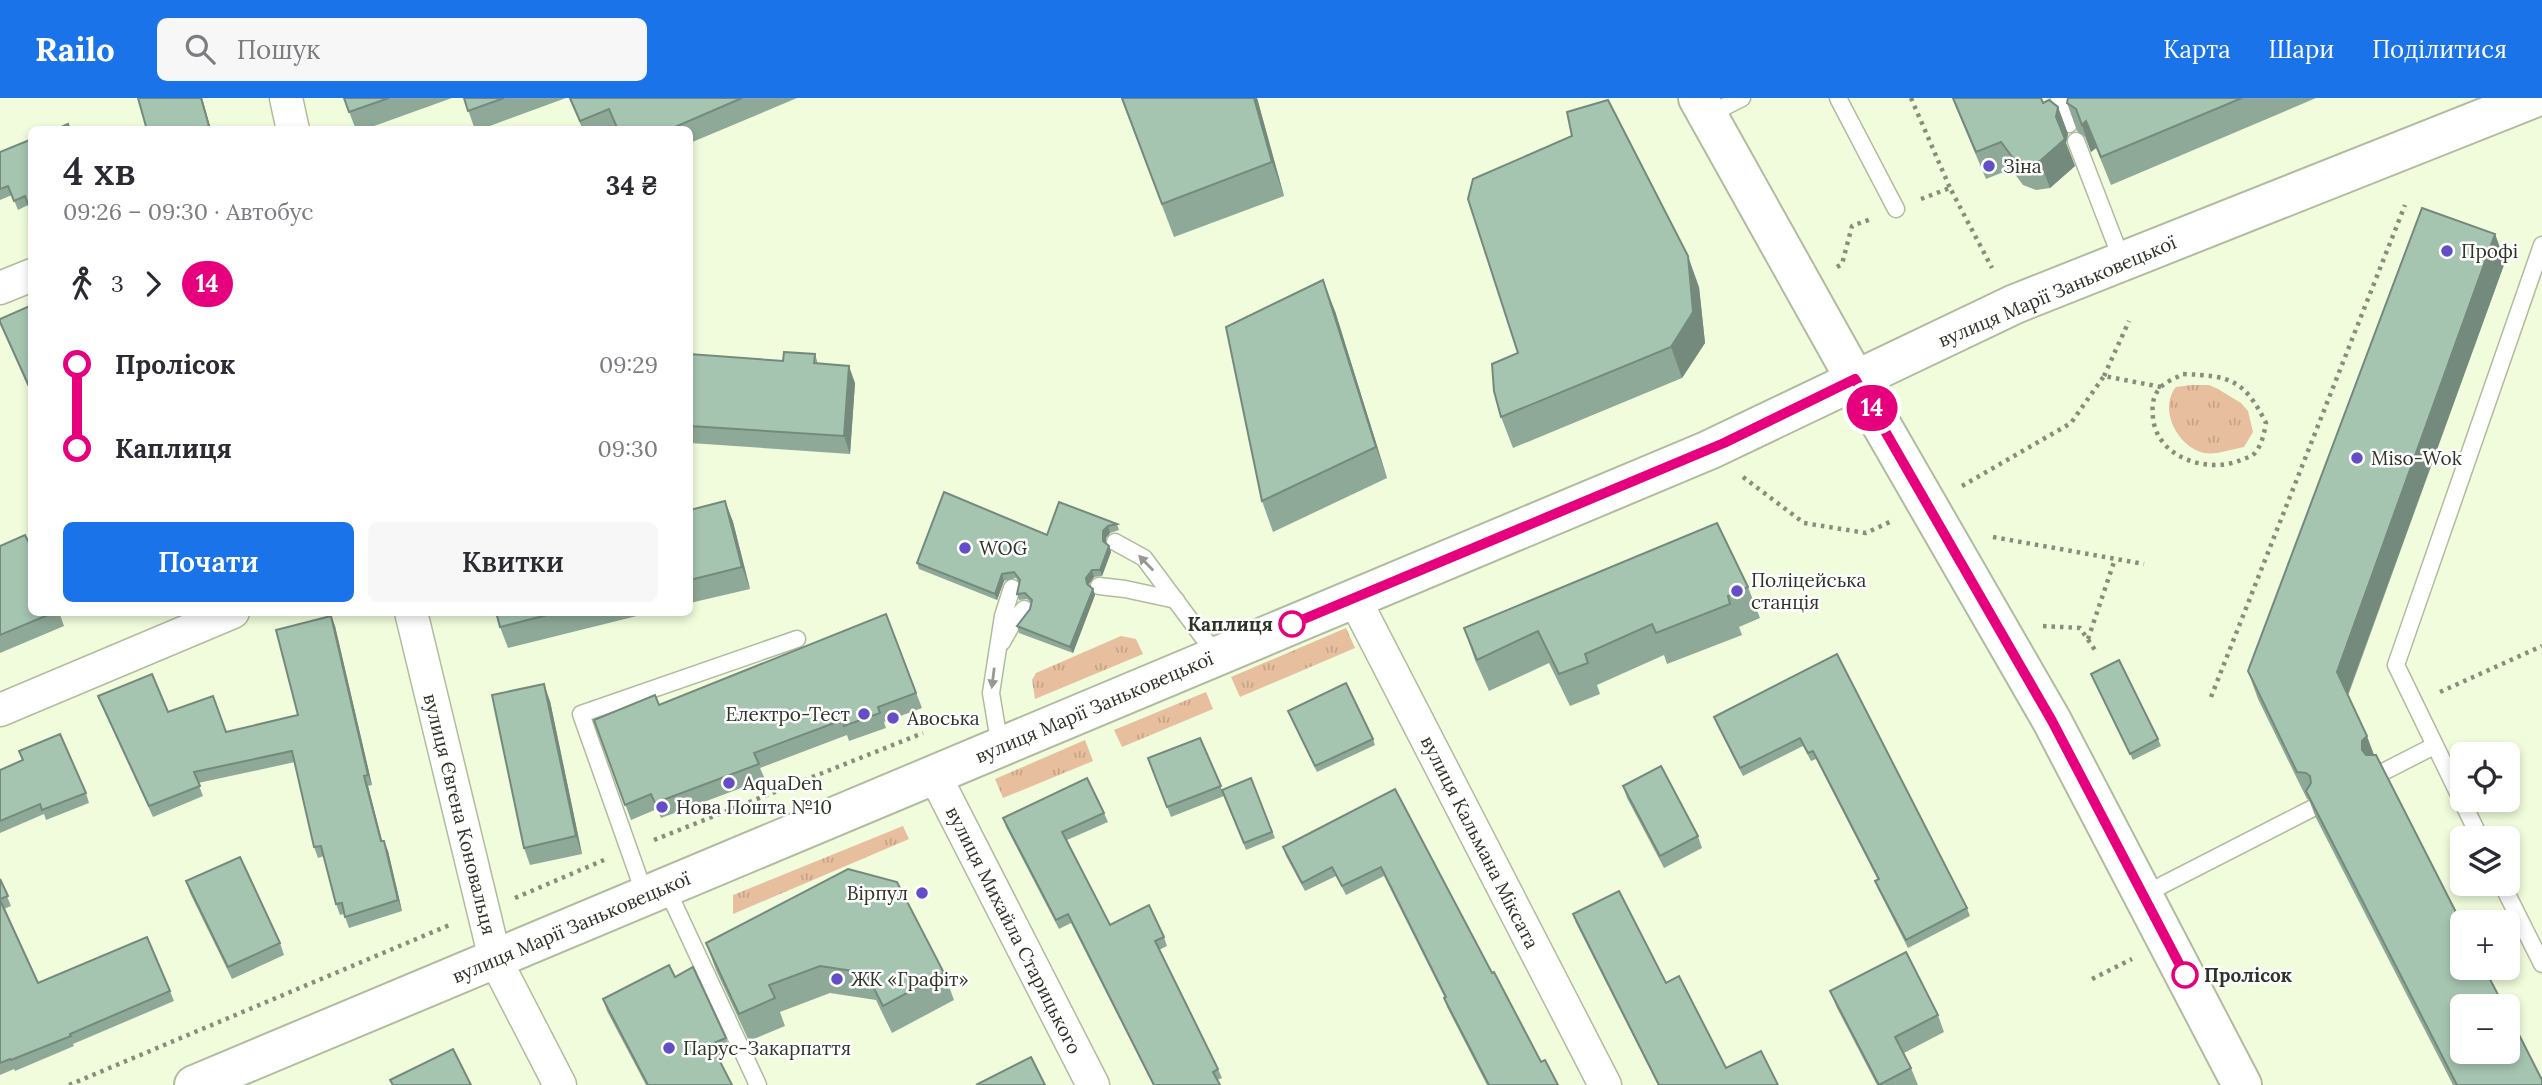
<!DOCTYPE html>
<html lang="uk">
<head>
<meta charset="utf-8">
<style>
  :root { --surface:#fff; --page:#f7f7f7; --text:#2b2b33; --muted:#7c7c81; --accent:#1a73e8 }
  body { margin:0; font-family:Lora,serif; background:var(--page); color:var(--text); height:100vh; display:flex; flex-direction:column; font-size:26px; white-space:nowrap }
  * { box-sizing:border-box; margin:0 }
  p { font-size:23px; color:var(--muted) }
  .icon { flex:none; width:38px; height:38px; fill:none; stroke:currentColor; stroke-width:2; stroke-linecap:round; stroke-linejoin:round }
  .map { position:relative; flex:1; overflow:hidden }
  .panel { position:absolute; left:28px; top:28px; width:665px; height:490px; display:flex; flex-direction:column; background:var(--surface); border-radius:10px; box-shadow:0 4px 10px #0003 }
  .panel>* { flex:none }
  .badge { padding:0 14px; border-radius:23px; font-size:24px; line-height:46px }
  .buttons { position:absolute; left:2450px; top:644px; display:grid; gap:14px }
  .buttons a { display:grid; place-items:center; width:70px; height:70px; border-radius:10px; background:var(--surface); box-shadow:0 4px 10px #0003; font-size:35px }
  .map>.badge { position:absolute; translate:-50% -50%; box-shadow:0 0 0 4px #fff }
  .legs { display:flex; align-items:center; gap:10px; height:77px; padding:0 35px; font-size:23px }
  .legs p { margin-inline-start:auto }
  .overview { display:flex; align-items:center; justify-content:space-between; height:119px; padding:0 35px }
  h1 { font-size:38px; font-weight:600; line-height:52px }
  .button { display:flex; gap:14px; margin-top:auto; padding:14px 35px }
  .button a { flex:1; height:80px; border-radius:10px; background:var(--accent); color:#fff; font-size:28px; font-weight:600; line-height:80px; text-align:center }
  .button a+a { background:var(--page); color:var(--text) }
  ul { padding:0 35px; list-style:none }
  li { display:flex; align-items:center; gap:24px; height:84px; font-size:26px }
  li i { display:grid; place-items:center; width:10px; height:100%; margin:0 9px; background:currentColor }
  li i::after { content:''; width:18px; height:18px; margin:-9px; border:5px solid; border-radius:50%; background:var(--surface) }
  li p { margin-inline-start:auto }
  li:first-child i { background:linear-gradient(#0000 50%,currentColor 0) }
  li:last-child i { background:linear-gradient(currentColor 50%,#0000 0) }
  header { display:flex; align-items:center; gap:42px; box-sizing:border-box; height:98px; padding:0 35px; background:var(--accent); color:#fff }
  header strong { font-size:33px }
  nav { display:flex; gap:38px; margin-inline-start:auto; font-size:24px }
  .search { width:490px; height:63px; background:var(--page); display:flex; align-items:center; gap:18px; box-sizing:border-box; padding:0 24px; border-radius:10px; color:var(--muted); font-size:26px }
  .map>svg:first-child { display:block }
  .grass { fill:url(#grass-tufts) }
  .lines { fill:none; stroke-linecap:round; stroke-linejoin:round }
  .service-casing { stroke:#b0bc9e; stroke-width:19 }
  .minor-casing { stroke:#b0bc9e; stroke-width:35 }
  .tertiary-casing { stroke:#b0bc9e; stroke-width:42 }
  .path { stroke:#878f7a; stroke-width:4.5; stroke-dasharray:3.5 5; stroke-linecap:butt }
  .service { stroke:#fff; stroke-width:16 }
  .minor { stroke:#fff; stroke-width:32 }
  .tertiary { stroke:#fff; stroke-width:38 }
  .wall { fill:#8fa998 }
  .shaded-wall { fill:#748a7c }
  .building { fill:#a6c5b1; stroke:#748a7c; stroke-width:2 }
  .oneway { fill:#979a94 }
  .line-1-casing { stroke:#fff; stroke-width:16 }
  .line-1 { stroke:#e6007e; stroke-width:10 }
  .poi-dot { fill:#644ec6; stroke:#fff; stroke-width:2.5 }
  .stop-1-dot { fill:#fff; stroke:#e6007e; stroke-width:3.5 }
  .labels { text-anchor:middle; stroke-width:5; stroke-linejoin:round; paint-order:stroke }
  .poi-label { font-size:19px; fill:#2f3428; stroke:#fff; text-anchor:start }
  .street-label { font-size:19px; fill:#2f3428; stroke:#fff }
  .stop-label { font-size:19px; font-weight:bold; fill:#2f3428; stroke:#fff; text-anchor:end }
</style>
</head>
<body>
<header>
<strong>Railo</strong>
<div class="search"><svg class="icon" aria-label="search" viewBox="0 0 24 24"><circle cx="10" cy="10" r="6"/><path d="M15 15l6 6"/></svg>Пошук</div>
<nav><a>Карта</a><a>Шари</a><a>Поділитися</a></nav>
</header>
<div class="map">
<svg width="2542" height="987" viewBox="0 0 2542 987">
  <defs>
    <pattern id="grass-tufts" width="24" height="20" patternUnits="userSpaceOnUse" patternTransform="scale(1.75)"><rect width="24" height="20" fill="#e7be9e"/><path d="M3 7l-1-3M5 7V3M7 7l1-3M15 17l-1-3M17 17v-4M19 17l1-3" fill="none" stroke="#c6a488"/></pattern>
  </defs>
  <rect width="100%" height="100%" fill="#f0fcdc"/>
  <!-- grass -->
  <g class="grass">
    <path d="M2191,287h18l9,4 23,14 7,8 5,21 -9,15c-11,2 -28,8 -39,6 -27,-5 -47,-44 -29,-66z"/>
    <path d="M1346,530l9,20 -115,49 -9,-20z"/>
    <path d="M1121,538l15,3 7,15 -108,45 -3,-19 4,-7z"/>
    <path d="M1206,594l7,17 -91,38 -8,-17z"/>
    <path d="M1085,642l8,21 -90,37 -8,-19z"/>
    <path d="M903,728l6,13 -176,75v-19z"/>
  </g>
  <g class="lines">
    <!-- service casing -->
    <g class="service-casing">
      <g id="service">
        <path d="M1838,0l58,111"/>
        <path d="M2059,0l10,26"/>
        <path d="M1708,17l34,-17"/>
        <path d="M2076,43l47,122"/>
        <path d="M1115,444l29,16 73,98"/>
        <path d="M1099,488l26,3 51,11"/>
        <path d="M1002,544l13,-23 9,-10"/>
        <path d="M1000,649l-9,-54 12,-77 9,-28"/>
        <path d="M2381,675l53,-27"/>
        <path d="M2480,740l-84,-173 146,-420"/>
        <path d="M2502,786l40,80"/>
        <path d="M666,789l92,198"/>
        <path d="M645,797l-64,-181 216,-75"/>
        <path d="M2143,797l168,-86"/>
      </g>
    </g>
    <!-- minor casing -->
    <g class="minor-casing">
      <g id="minor">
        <path d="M286,0l7,32"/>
        <path d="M0,190l32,-13"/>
        <path d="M1354,500l251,487"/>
        <path d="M411,514l84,347 65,126"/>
        <path d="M0,612l233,-98"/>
        <path d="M934,676l159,311"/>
      </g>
    </g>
    <!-- tertiary casing -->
    <g class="tertiary-casing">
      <g id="tertiary">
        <path d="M1698,0l157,281 197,342 190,364"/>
        <path d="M194,987l1515,-635 306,-146 519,-206"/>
      </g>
    </g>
    <!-- path -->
    <g class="path">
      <path d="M1911,0l39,90"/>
      <path d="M1921,101l29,-11 42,80"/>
      <path d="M1837,169l5,-3 10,-38 19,-7"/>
      <path d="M2183,276c47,2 61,5 83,49 -2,11 -4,21 -11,30 -4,4 -9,5 -14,7 -33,14 -84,-2 -88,-42 -1,-11 -1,-21 7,-30 5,-6 16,-10 23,-14z"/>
      <path d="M2104,278l25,-55"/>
      <path d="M1743,379l61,46 62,10 28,-13"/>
      <path d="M1962,388l109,-63 33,-47 57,11"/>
      <path d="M1993,439l151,27"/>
      <path d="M2043,528l37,2 15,22"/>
      <path d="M2088,541l27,-80"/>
      <path d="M2440,594l102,-46"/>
      <path d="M2211,599l194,-492"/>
      <path d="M654,742l269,-107"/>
      <path d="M515,800l89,-38"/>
      <path d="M2092,881l40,-20"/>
      <path d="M69,987l383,-161"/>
    </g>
    <!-- service -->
    <use href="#service" class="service"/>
    <!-- minor -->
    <use href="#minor" class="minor"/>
    <!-- tertiary -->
    <use href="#tertiary" class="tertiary"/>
  </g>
  <!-- wall -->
  <g class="wall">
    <path d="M202,0l9,32h-64z"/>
    <path d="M344,0h108l-89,32h-7z"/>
    <path d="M464,0h102l-87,32h-4z"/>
    <path d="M569,0h228l-107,45v-13h-73l-1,-1 -33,1z"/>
    <path d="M1121,0h136l27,98 -110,41z"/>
    <path d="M1952,0h89l2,5 15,4 10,27 -2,9 9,23 -25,22 -14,2 -13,-5 -12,-16 -25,10z"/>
    <path d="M2068,0h248l-205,87 -15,-37 -5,4 -6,-15 -8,-6 -10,-28z"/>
    <path d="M32,41v74l-4,-8 -10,5 -6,-15 -12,5v-48z"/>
    <path d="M2495,136l10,28 -157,434 26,59 168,330h-89l-137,-267 -7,-18 -2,-1 -49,-100 -10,-28z"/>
    <path d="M1699,189l6,56 -23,35 -169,70 -12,-31z"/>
    <path d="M32,207v90l-32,-72z"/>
    <path d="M1335,213l52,167 -114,54 -11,-31z"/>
    <path d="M690,256l93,7 32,-7 3,10 37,19 -5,71 -160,-11z"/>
    <path d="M725,403l8,21 17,67 -60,14v-93z"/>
    <path d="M1117,426l2,6 -9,3 -4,5v5l3,3 2,6 -9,24 -8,1 -5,7 4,5 2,6 -22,58 -54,-20 -2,-7 13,-17 1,-6 -4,-4 -8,1 -2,-6 2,-11 -3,-5 -12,3 -7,19 -78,-31 -2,-6 130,-28z"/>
    <path d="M0,448l32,66h27l5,14 -64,27z"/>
    <path d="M1748,489l12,31 -21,9 3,8 -75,29 -3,-9 -67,30 3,9 -30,12 -21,-43 -60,28 -14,-31 -11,-32z"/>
    <path d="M496,514h157l-145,36 -8,-21z"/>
    <path d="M886,516l36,94 -38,14 2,6 -37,13 -2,-6 -87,33 5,11 -104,39 -4,-9 -26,11 -37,-100 65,-15z"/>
    <path d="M331,518l4,10 37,159 -4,1 14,55 6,10 14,60 -53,17 -5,-14 -4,1 -4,-11 -12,-48 -6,2 -4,-11 -19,-85 -97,21 5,13 -50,21 -51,-111 -4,-10 70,16 58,20 72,-17z"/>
    <path d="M1837,556l130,254 3,8 -62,32 -30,-59 -3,-8 3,-1 -62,-121 -5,2 -8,-15 -60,30 -26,-51 -3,-8z"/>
    <path d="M2091,576l67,65 3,7 -28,14z"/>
    <path d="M550,603l32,153 -52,11 -6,-17z"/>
    <path d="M1288,613l85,28 2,6 -58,27z"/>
    <path d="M1200,640l22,52 29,-12 24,60 -29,12 -22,-54 -53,21 -23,-59z"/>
    <path d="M0,672l86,23 3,10 -43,17 -2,-6 -44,19z"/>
    <path d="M1623,688l75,50 4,12 -38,20 -37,-70z"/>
    <path d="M1395,691l97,184 49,89 17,23h-71l-40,-78 -3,-9h1l-61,-122 -38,19 -10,-19 -31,15 -19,-35 -3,-9z"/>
    <path d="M1104,715l4,9 -41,18 43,85 54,12 3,9 -8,4 59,119 4,9 -5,2 3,5h-67l-82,-162 -12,6 -53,-102 -3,-9z"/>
    <path d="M0,781l11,27 -7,3 34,74 132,8 4,10 -101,43 1,2 -59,25 -1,-2 -14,6z"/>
    <path d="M186,783l94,62 4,12 -52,24 -42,-86z"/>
    <path d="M1573,816l93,69 60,85 52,17h-120l-82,-162z"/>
    <path d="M706,845l238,30 10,27 -62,33 -16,-33 -46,-7 -50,19 5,14 -36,15 -33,-71z"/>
    <path d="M675,879l51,61 4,12 -13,6 15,29h-86l-39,-74 -4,-12z"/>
    <path d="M1830,893l108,24 6,17 -40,21 7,15 7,17h-41l-40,-77z"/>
  </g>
  <!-- shaded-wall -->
  <g class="shaded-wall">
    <path d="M201,0h1l9,32h-1z"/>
    <path d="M1254,0h3l27,98 -12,-34z"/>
    <path d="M2058,9l10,27 -2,9 9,23 -25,22 -10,-27z"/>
    <path d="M2086,23l10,27 -5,4 -9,-27z"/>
    <path d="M2495,136l10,28 -159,437 -9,-27z"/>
    <path d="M1688,158l11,31 6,56 -23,35 -11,-31z"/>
    <path d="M1323,182l12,31 52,167 -11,-31z"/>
    <path d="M849,268l6,17 -5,71 -6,-18z"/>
    <path d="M725,403l8,21 17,67 -8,-22z"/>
    <path d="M1108,428l2,7 -4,5v9l-3,-6v-10z"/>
    <path d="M1109,448l2,6 -9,24 -2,-6z"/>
    <path d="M1092,472l2,7 -5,7 1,7 -4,-13z"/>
    <path d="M1002,476l2,7 -7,19 -2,-6z"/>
    <path d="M1093,491l2,6 -22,58 -3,-6z"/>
    <path d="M331,518l4,10 37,159 -4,-10z"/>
    <path d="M544,586l6,17 32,153 -6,-18z"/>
    <path d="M2367,638l10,27 -5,5 -10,-18v-9z"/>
    <path d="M364,678l4,10 17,66 -4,-11z"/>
    <path d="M384,743l4,10 14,60 -4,-11z"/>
  </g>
  <!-- building -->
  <g class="building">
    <path d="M138,0h63l8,28 -12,4h-50z"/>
    <path d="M344,0h45l-40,14z"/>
    <path d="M464,0h40l-36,13z"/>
    <path d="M570,0h172l-74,32h-50l-9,-21 -29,12z"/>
    <path d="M1122,0h132l18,64 -110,42z"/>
    <path d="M1953,0h88l2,5 6,-3 9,7 -2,10 9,22 -25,22 -14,2 -13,-5 -12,-16 -25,10z"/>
    <path d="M2068,0h174l-141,59 -15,-36 -4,4 -6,-16 -9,-6z"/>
    <path d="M1608,2l80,156 5,56 -22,35 -170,70 -7,-26 -2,-27 26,-11 -50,-154 5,-20 99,-43 -5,-24z"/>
    <path d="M68,26l2,6h-15z"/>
    <path d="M32,41v70h-2l-5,-13 -11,5 -6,-15 -8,3v-37z"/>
    <path d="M2422,110l73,26 -158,438 30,64 -5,5v9l4,5h10l86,169v44h22l20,38h-42v46h46v-39l34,67v5h-85l-151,-294 5,-8 -1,-7 -4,-3 -9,-1 -49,-101z"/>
    <path d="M1323,182l53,167 -114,54 -36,-174z"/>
    <path d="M32,207v88l-32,-71v-3z"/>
    <path d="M784,254l31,2 -1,9 35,3 -5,70 -154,-10v-72l93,7z"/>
    <path d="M944,394l103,43 12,-33 58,22 -9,2 -5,5v10l6,5 -9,24h-8l-6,8 1,6 6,5 -23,58 -53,-21 13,-17 2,-9 -7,-7 -8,1 3,-14 -6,-8 -12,2 -7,20 -78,-31z"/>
    <path d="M725,403l17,66 -52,13v-70z"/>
    <path d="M1717,425l31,64 -20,9 2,8 -74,29 -4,-9 -67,30 3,9 -29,11 -21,-43 -61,29 -13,-32z"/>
    <path d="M25,437l7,14v63h23l-55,23v-89z"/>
    <path d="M496,514h63l-59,15z"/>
    <path d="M886,516l30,79 -38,14 2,6 -36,13 -2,-6 -88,33 5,11 -104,39 -4,-9 -26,11 -31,-85 61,-25 4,10z"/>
    <path d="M331,518l37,159 -4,1 17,65h3l14,59 -53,17 -3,-14 -6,1 -15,-58 -7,1 -22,-96 -98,21 6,14 -51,20 -51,-110 54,-22 16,38 45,-16 13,36 72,-17 -22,-85z"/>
    <path d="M1837,556l130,254 -61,32 -31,-59 4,-2 -66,-128 -5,2 -8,-15 -60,30 -26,-51z"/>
    <path d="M2119,562l39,79 -28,15 -39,-80z"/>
    <path d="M1346,585l27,56 -58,27 -27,-55z"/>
    <path d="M544,586l32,152 -52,12 -32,-153z"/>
    <path d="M60,636l26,59 -44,17 -2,-6 -40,17v-51l23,-10 -4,-9z"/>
    <path d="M1200,640l21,48 -54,21 -19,-49z"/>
    <path d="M1661,668l37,70 -38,20 -37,-70z"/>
    <path d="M1087,680l17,35 -42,19 48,93 39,-20 15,32 -9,4 63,128 -5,3 7,13h-66l-86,-171 -12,6 -53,-102z"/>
    <path d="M1251,680l21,54 -28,11 -22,-53z"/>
    <path d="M1395,691l97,184 2,-1 47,90 4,-2 13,25h-69l-45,-87 2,-1 -65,-130 -39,19 -10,-19 -30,16 -19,-36z"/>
    <path d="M240,759l40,86 -52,24 -42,-86z"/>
    <path d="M848,771l49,13 47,91 -61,33 -17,-33 -46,-7 -51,19 6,13 -36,16 -33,-71z"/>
    <path d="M0,781l8,17 -8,3z"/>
    <path d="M1619,793l47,92 13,-7 47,92 35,-17 17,34h-119l-86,-171z"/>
    <path d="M0,802l38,83 109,-46 23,54 -100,43 1,2 -60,24 -1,-1 -10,4z"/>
    <path d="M1906,854l32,63 -43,22 16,31 -32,17 -49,-94z"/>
    <path d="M669,867l6,12 18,-10 33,71 -15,6 21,41h-84l-45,-86z"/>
    <path d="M453,951l18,36h-78l-3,-5z"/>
    <path d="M1031,959l14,28h-69z"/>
  </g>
  <!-- one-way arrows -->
  <defs><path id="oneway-solid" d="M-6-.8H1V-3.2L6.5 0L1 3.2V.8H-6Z" transform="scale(1.75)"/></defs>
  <g class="oneway">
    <use href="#oneway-solid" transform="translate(1146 465) rotate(-134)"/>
    <use href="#oneway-solid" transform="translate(993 580) rotate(97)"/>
  </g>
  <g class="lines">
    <!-- line-1 casing -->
    <g class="line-1-casing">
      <path id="line-1" d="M1292,526l432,-181 131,-64 197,342 133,254"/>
    </g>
    <!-- line-1 -->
    <use href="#line-1" class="line-1"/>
  </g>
  <!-- markers -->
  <g class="poi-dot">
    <circle cx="1989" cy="68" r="7"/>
    <circle cx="2447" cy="153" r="7"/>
    <circle cx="2357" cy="360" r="7"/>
    <circle cx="965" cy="450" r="7"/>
    <circle cx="1737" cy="493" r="7"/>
    <circle cx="864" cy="616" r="7"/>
    <circle cx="893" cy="620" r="7"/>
    <circle cx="729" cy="685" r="7"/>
    <circle cx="662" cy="709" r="7"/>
    <circle cx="922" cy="795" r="7"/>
    <circle cx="837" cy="881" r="7"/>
    <circle cx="669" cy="950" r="7"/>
  </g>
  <g class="stop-1-dot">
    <circle cx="1292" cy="526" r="12"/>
    <circle cx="2185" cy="877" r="12"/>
  </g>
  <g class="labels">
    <!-- poi labels -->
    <g class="poi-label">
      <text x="2003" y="75">Зіна</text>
      <text x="2461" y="160">Профі</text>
      <text x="2371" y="367">Miso-Wok</text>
      <text x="979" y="457">WOG</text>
      <text x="1751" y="489">Поліцейська<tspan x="1751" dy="22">станція</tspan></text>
      <text x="850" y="623" text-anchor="end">Електро-Тест</text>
      <text x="907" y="627">Авоська</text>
      <text x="743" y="692">AquaDen</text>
      <text x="676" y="716">Нова Пошта №10</text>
      <text x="908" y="802" text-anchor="end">Вірпул</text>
      <text x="851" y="888">ЖК «Графіт»</text>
      <text x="683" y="957">Парус-Закарпаття</text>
    </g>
    <!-- street labels -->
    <g class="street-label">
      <text transform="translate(2057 193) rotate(-23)" y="7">вулиця Марії Заньковецької</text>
      <text transform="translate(1094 609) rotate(-23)" y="7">вулиця Марії Заньковецької</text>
      <text transform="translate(460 716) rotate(76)" y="7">вулиця Євгена Коновальця</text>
      <text transform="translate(1480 744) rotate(63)" y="7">вулиця Кальмана Міксата</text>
      <text transform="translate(571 829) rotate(-23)" y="7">вулиця Марії Заньковецької</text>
      <text transform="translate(1014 832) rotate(63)" y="7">вулиця Михайла Старицького</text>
    </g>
    <!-- stop labels -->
    <g class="stop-label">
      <text x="1273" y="533">Каплиця</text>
      <text x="2204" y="884" text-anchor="start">Пролісок</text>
    </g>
  </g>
</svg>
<div class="buttons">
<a><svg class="icon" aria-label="locate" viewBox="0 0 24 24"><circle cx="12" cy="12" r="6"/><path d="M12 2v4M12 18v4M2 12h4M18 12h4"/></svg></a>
<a><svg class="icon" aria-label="layers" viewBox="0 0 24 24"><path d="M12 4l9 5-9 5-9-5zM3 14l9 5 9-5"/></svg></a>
<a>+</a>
<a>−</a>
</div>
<b class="badge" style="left:1872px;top:310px;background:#e6007e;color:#fff">14</b>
<section class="panel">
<div class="overview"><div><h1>4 хв</h1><p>09:26 – 09:30 · Автобус</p></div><b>34 ₴</b></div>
<div class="legs"><svg class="icon" aria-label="walk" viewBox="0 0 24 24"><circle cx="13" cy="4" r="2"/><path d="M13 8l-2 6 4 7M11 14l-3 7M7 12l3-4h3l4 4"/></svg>3<svg class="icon" aria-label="forward" viewBox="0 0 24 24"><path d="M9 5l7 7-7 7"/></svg><b class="badge" style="background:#e6007e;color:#fff">14</b></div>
<ul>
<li><i style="color:#e6007e"></i><b>Пролісок</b><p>09:29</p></li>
<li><i style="color:#e6007e"></i><b>Каплиця</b><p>09:30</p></li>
</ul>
<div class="button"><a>Почати</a><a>Квитки</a></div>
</section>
</div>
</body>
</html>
